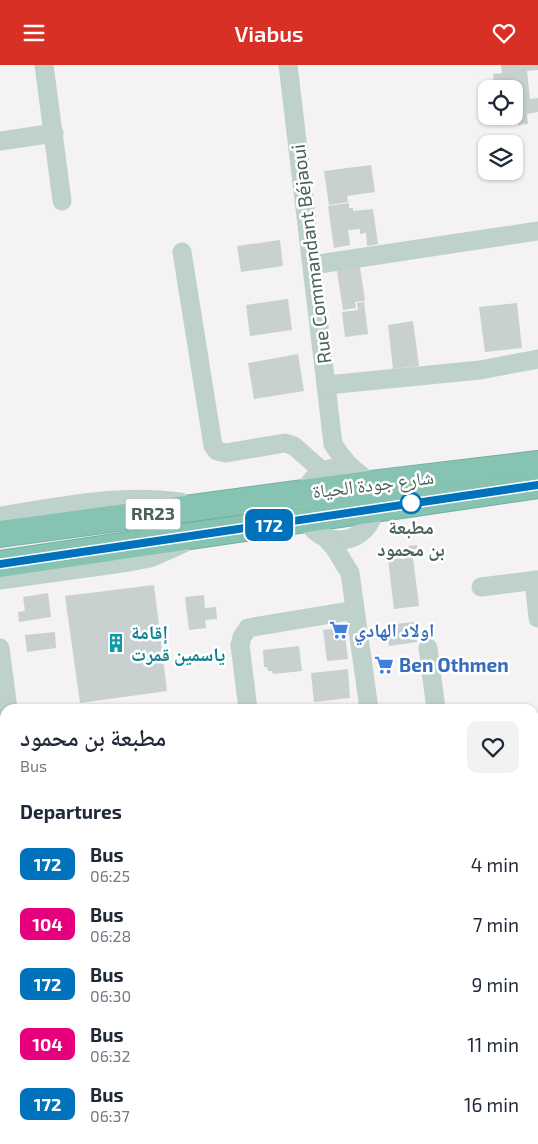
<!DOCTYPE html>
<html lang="en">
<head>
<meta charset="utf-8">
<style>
  :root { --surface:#fff; --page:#f2f2f3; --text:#1f2937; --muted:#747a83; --accent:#d93025 }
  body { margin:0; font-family:"Exo 2","Noto Naskh Arabic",sans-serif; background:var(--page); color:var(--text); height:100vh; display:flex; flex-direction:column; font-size:19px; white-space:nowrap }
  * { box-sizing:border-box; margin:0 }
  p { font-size:16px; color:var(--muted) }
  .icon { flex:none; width:28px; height:28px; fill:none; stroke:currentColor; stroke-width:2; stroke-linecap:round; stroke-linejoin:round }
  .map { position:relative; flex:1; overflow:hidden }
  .sheet { position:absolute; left:0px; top:639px; width:539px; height:441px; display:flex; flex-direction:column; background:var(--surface); border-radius:15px 15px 0 0; box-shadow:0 1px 4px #0004 }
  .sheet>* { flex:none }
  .badge { padding:0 10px; border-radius:8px; font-size:18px; line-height:32px }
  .buttons { position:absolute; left:478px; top:15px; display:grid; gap:10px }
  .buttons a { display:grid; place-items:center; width:45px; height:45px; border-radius:10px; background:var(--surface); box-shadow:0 1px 4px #0004; font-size:25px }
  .map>.badge { position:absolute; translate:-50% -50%; box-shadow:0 0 0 2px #fff }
  h2 { padding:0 20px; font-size:19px; line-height:45px }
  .round { display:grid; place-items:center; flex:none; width:52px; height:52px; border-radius:10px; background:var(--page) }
  .overview { display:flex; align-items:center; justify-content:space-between; height:85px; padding:0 20px }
  h1 { font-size:24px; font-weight:600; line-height:38px }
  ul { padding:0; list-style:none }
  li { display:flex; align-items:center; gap:15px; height:60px; padding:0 20px }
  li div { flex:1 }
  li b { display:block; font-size:19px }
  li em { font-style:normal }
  li .badge { min-width:55px; font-weight:700; text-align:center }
  header { display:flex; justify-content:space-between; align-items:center; height:65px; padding:0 20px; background:var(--accent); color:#fff; font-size:22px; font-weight:600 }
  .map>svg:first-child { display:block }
  .building { fill:#c8d1d0 }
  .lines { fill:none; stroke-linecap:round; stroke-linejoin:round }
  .highway-casing { stroke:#71af9f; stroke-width:28 }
  .minor { stroke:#bed2cb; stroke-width:19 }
  .highway { stroke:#86c3b2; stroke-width:26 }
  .line-casing { stroke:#fff; stroke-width:11 }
  .line { stroke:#0072bc; stroke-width:8 }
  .stop-dot { fill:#fff; stroke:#0072bc; stroke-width:2.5 }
  .labels { text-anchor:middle; stroke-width:5; stroke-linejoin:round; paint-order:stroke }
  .shield { fill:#fff; stroke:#7f908b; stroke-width:1 }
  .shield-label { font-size:18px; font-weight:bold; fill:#486159 }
  .street-label { font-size:19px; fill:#486159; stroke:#fff }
  .stop-label { font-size:19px; font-weight:bold; fill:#486159; stroke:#fff }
  .shop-label { font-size:19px; font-weight:bold; fill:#366cbe; stroke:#fff; text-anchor:start }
  .culture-label { font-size:19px; font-weight:bold; fill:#0d838f; stroke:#fff; text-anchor:start }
</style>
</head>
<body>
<header><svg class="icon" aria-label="menu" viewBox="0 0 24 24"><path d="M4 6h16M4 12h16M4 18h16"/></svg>Viabus<svg class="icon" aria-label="heart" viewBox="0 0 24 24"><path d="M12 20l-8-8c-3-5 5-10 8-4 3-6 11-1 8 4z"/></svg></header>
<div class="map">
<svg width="538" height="1079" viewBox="0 0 538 1079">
  <rect width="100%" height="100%" fill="#f4f2f3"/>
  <!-- building -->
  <g class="building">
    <path d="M501,0h37v5l-11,1 3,28 8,-1v14l-11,2 1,10 -10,1 -1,-8h-3v-28h-19l-2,-15 9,-1z"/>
    <path d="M371,100l4,27 -28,4 1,6 -19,3 -5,-34z"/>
    <path d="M349,138v5h4v3l20,-2 5,35 -11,2 -1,-13 -6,1v-5l-12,1 2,15 -16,3 -6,-42z"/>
    <path d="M280,175l3,26 -42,6 -4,-26z"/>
    <path d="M359,195l6,41 -10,1 1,6 -13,2 -7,-45z"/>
    <path d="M288,234l4,31 -42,6 -4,-31z"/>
    <path d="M364,237l4,32 -23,3 -3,-25 16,-2 -1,-7z"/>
    <path d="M517,238l5,45 -37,4 -6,-45z"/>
    <path d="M413,256l6,45 -26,3 -5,-44z"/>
    <path d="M298,289l6,37 -50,8 -6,-36z"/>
    <path d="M417,480l1,12 -5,1 6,48 -25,3 -7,-58 21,-3v-2z"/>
    <path d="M154,520l13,106 -87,12 -15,-107z"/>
    <path d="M48,528l3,24 -32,5 -1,-10 7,-1 -2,-14z"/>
    <path d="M204,530l1,13 11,-1 1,12 -12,1 1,8 -17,2 -4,-33z"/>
    <path d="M414,557l3,20 -28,4 -2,-16 9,-1v-5z"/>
    <path d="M344,562l4,32 -21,2 -4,-31z"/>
    <path d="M55,567l1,16 -29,4 -2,-17z"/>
    <path d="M299,581l3,25 -29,3 -1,-3h-4l-1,-4h-3l-1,-17z"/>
    <path d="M348,604l2,29 -36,4 -3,-29z"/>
    <path d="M5,760v26l-5,1v-26z"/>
    <path d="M447,1075h40v1l-33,3z"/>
  </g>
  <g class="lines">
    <!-- highway casing -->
    <g class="highway-casing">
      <g id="highway">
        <path d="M0,469l370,-50 168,-20"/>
        <path d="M0,499l538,-79"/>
      </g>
    </g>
    <!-- minor -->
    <g class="minor">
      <path d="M44,0l18,136"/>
      <path d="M288,0l45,379c8,13 16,23 29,32"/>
      <path d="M0,76l54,-8"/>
      <path d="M182,187l31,194 4,5 9,2 59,-10 9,3 26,23"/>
      <path d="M312,200l226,-34"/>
      <path d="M327,320l153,-15 58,-11"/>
      <circle cx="339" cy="439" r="36"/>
      <path d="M0,451c59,-9 120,-23 180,-14"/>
      <path d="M324,471l10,11 16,26 19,136"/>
      <path d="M0,515l129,-18 21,-4 32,-14"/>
      <path d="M534,515l4,38"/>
      <path d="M481,522l57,-7"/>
      <path d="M0,583l8,61"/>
      <path d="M428,583l8,61"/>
      <path d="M248,644l-8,-64 2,-8 6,-9 107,-18"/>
      <path d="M534,668h4"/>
      <path d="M0,805l5,-1"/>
      <path d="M0,969l5,-1"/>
      <path d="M534,1069l4,-1"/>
      <path d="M67,1075v4"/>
      <path d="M181,1075l1,4"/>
      <path d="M427,1075v4"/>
      <path d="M483,1079l21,-4"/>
    </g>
    <!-- highway -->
    <use href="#highway" class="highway"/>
  </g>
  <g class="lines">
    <!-- line casing -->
    <g class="line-casing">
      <path id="line" d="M0,499l538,-79"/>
    </g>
    <!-- line -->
    <use href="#line" class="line"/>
  </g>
  <!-- icons -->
  <defs>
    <g id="supermarket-bare" transform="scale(1.5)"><path d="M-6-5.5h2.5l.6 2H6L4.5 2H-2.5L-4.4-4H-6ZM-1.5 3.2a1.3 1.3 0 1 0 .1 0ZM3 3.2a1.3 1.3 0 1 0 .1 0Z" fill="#3f7fe0" stroke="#fff" stroke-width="2.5" paint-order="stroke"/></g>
    <g id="building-bare" transform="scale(1.5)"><path d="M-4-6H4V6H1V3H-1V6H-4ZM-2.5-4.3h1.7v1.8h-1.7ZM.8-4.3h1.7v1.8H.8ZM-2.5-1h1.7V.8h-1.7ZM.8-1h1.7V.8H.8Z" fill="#0f9aa8" stroke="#fff" stroke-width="2.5" paint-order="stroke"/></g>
  </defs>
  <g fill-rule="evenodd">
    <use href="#supermarket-bare" x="339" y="565"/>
    <use href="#building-bare" x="116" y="578"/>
    <use href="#supermarket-bare" x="384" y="600"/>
  </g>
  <!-- markers -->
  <circle class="stop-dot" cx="411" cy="438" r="10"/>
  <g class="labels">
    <!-- shield labels -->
    <rect class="shield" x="125.5" y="433.5" width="55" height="31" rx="4"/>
    <g class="shield-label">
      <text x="153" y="455">RR23</text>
    </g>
    <!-- street labels -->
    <g class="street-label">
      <text transform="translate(311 189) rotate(-97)" y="7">Rue Commandant Béjaoui</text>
      <text transform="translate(373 419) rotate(-7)" y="7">شارع جودة الحياة</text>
    </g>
    <!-- stop labels -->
    <g class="stop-label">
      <text x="411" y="469">مطبعة<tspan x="411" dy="22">بن محمود</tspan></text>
    </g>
    <!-- shop labels -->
    <g class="shop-label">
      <text x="354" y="572">اولاد الهادي</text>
      <text x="399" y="607">Ben Othmen</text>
    </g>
    <!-- culture labels -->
    <g class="culture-label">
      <text x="131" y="574">إقامة<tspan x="131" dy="22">ياسمين قمرت</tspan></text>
    </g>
  </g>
</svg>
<div class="buttons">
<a><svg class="icon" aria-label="locate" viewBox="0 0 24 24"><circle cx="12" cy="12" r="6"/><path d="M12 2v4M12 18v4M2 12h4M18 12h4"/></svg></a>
<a><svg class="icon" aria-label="layers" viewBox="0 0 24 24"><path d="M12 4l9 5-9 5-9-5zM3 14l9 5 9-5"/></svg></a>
</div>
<b class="badge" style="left:269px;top:460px;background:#0072bc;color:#fff">172</b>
<section class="sheet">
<div class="overview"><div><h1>مطبعة بن محمود</h1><p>Bus</p></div><a class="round"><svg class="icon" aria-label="heart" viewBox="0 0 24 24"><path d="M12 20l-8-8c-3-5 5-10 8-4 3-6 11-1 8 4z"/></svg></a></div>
<h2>Departures</h2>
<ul>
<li><span class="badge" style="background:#0072bc;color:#fff">172</span><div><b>Bus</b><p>06:25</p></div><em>4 min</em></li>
<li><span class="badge" style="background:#e6007e;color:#fff">104</span><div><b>Bus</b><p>06:28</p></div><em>7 min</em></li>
<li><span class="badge" style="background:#0072bc;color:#fff">172</span><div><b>Bus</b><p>06:30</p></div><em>9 min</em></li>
<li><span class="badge" style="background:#e6007e;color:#fff">104</span><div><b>Bus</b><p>06:32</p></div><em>11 min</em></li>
<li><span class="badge" style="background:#0072bc;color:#fff">172</span><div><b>Bus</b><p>06:37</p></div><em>16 min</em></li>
</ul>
</section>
</div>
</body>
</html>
